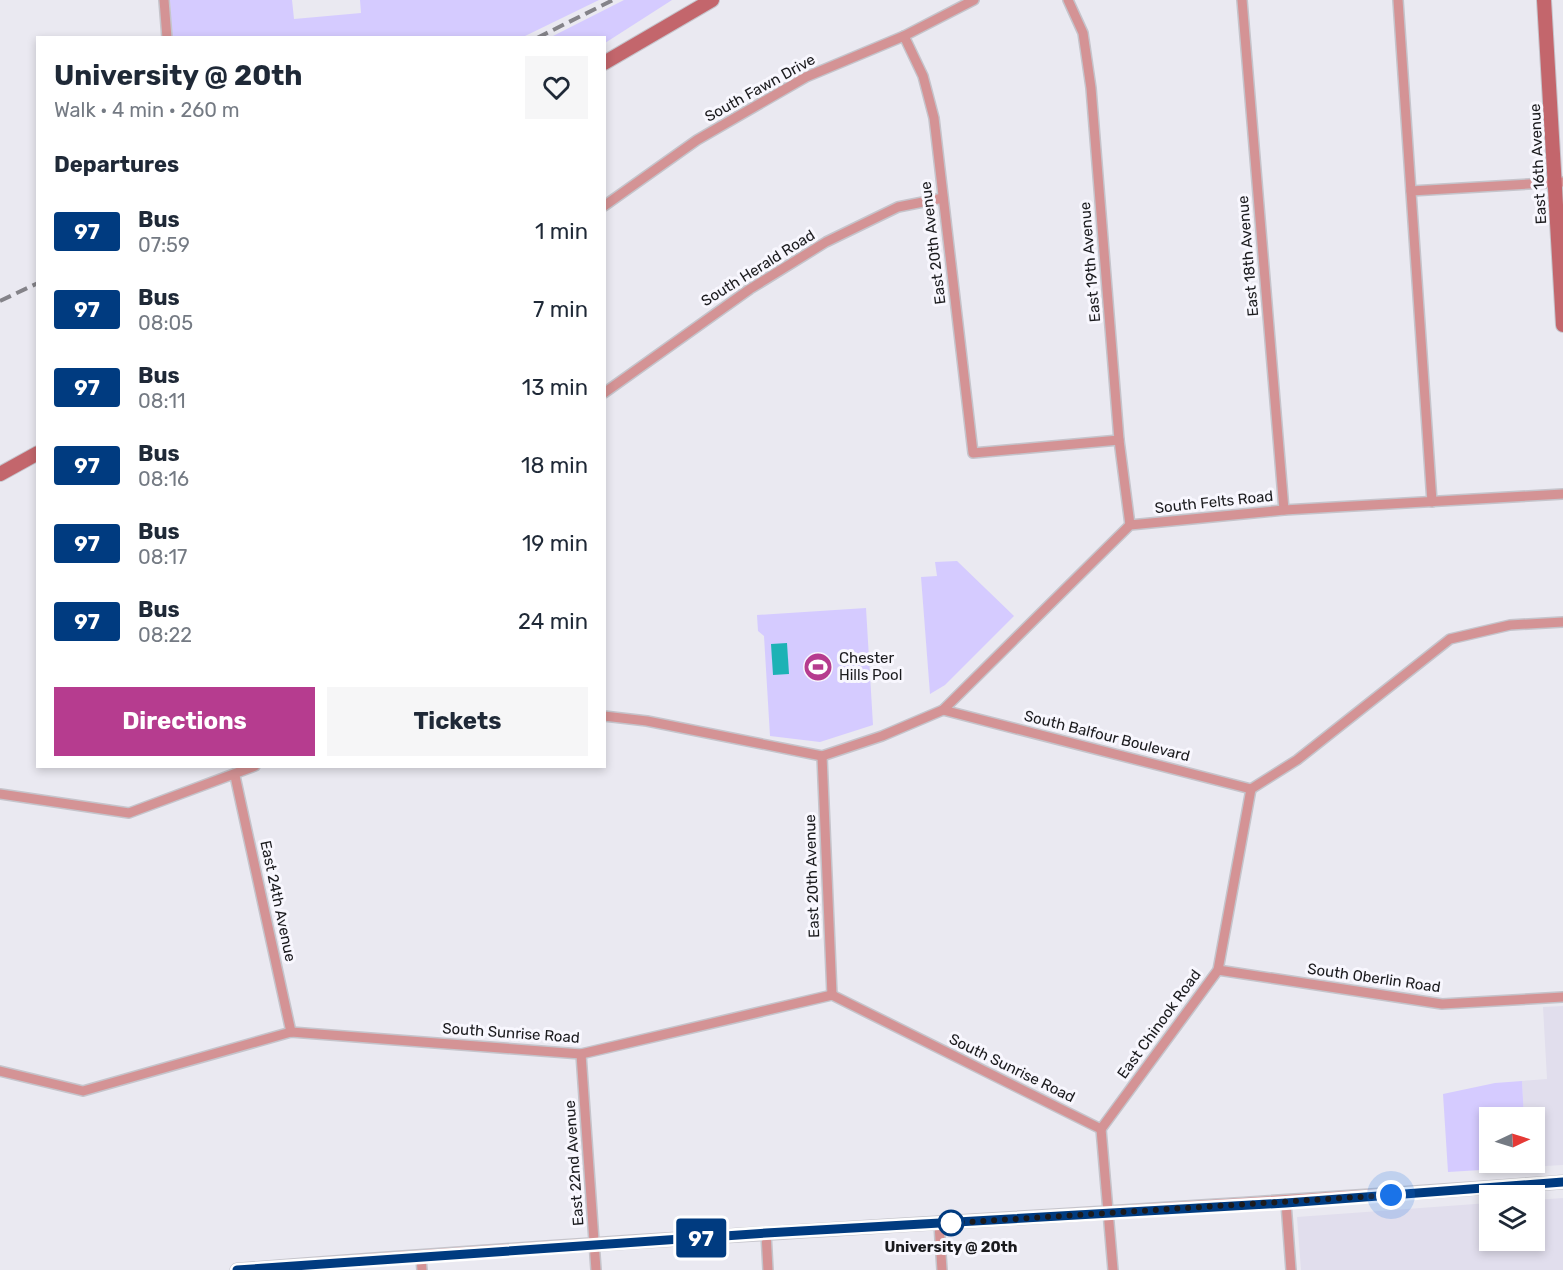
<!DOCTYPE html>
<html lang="en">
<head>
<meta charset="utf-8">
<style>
  :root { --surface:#fff; --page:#f6f6f7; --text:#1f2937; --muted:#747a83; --accent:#b63c8f }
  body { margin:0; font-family:Rubik,sans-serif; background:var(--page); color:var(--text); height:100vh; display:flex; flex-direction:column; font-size:22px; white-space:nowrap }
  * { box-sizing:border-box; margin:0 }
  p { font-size:20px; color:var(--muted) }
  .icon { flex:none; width:33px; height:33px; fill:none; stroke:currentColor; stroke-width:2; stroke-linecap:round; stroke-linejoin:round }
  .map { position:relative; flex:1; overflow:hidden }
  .panel { position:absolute; left:36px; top:36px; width:570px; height:732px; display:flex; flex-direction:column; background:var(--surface); border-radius:0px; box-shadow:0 3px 9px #0003 }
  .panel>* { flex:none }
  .badge { padding:0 12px; border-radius:4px; font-size:21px; line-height:39px }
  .needle { width:39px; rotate:86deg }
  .tools { position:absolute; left:1479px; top:1107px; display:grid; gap:12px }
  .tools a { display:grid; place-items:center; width:66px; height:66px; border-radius:0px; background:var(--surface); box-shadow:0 3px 9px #0003; font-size:30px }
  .you { position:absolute; width:30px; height:30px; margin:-15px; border:4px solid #fff; border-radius:50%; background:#1a73e8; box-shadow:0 0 0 9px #1a73e833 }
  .map>.badge { position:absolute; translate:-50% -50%; box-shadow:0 0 0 3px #fff }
  h2 { padding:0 18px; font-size:22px; line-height:54px }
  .round { display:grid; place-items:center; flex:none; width:63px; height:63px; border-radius:0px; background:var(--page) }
  .head { display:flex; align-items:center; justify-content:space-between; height:102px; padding:0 18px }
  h1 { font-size:28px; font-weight:700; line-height:45px }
  .action { display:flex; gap:12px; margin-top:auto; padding:12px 18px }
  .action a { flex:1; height:69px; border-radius:0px; background:var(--accent); color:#fff; font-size:24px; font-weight:700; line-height:69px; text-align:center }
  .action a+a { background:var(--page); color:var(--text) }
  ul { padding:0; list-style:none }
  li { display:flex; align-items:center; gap:18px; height:78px; padding:0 18px }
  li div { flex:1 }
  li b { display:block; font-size:22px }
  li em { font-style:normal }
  li .badge { min-width:66px; font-weight:700; text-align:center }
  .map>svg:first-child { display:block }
  .built { fill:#e1deed }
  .green { fill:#d5cbff }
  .water { fill:#1db2b5 }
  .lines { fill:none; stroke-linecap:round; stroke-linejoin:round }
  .minor-casing { stroke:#c5c4cb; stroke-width:12 }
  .tertiary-casing { stroke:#c5c4cb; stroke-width:15 }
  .secondary-casing { stroke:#c5c4cb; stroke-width:16 }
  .minor { stroke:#d49395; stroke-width:9 }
  .tertiary { stroke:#d49395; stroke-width:12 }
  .secondary { stroke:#c3666c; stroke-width:14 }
  .rail { stroke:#848389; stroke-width:4; stroke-dasharray:12 6; stroke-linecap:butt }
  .line-casing { stroke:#fff; stroke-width:14 }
  .line { stroke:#003b80; stroke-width:9 }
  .walk { stroke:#1b1b1e; stroke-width:6; stroke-dasharray:0 10.8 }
  .stop-dot { fill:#fff; stroke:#003b80; stroke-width:3 }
  .labels { text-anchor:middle; stroke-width:6; stroke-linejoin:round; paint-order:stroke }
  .street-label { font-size:15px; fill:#1b1b1e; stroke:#f8f7fe }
  .poi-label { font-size:15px; fill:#1b1b1e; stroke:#f8f7fe; text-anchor:start }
  .stop-label { font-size:15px; font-weight:bold; fill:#1b1b1e; stroke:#f8f7fe }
</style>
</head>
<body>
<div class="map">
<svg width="1563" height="1270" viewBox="0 0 1563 1270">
  <rect width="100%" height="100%" fill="#eae9f1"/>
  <!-- built -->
  <g class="built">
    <path d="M1563,1006v159l-35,2 -1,-4 7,-1v-44l-10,-1 -2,-36 25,-2 -4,-72z"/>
    <path d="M1563,1198v72h-262l-4,-53 192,-14 1,37h44l1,-40z"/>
  </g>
  <!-- green -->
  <g class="green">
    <path d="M170,0h122l2,19 67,-6 -1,-13h239l-76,37h-351z"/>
    <path d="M624,0h48l-67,43 -1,-5 -53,-1z"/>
    <path d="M957,561l57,55 -69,69 -15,9 -9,-117 16,-1 -2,-14z"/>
    <path d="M866,608l7,117 -53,17 -50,-6 -6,-100 -6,-5 -1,-16z"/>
    <path d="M1522,1081l2,36 -34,1v44l37,1 1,4 -80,5 -5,-78 52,-11z"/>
  </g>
  <!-- water -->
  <path class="water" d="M787,643l2,31 -16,1 -2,-31z"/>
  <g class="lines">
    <!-- minor casing -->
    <g class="minor-casing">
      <g id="minor">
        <path d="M164,0l3,38"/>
        <path d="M1068,0l15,33 8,55 28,352 11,85"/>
        <path d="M1242,0l42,510"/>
        <path d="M1398,0l34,502"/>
        <path d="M904,36l19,40 11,42 39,335 146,-13"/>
        <path d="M1411,191l152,-9"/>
        <path d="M604,206l93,-66 109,-63 98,-41 70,-36"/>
        <path d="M604,393l146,-104 76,-47 72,-35 45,-9"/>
        <path d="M943,710l187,-185 154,-15 279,-16"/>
        <path d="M604,716l43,5 175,35 60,-20 61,-26 308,79 46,-29 153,-121 60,-14 53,-3"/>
        <path d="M822,756l10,239"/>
        <path d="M235,776l56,256"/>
        <path d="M0,794l129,19 126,-47"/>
        <path d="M1218,970l224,34 121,-7"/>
        <path d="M581,1054l15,216"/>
        <path d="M0,1071l83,20 208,-59 290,22 251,-59 269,134"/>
        <path d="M1101,1129l117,-159 33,-181"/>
        <path d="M1101,1129l12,141"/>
        <path d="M1286,1203l5,67"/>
        <path d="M939,1224l3,46"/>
        <path d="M766,1233l2,37"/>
        <path d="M421,1258l1,12"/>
      </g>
    </g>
    <!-- tertiary casing -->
    <g class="tertiary-casing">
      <path id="tertiary" d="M237,1270c441,-35 884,-55 1326,-88"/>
    </g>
    <!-- secondary casing -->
    <g class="secondary-casing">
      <g id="secondary">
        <path d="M1544,0l19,325"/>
        <path d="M604,63l108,-63"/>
        <path d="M0,474l38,-21"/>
      </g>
    </g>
    <!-- minor -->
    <use href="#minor" class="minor"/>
    <!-- tertiary -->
    <use href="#tertiary" class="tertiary"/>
    <!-- secondary -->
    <use href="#secondary" class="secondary"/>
    <!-- rail -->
    <g class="rail">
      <path d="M537,38l76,-38"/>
      <path d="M0,301l38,-18"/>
    </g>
  </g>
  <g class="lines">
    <!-- line casing -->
    <g class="line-casing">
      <path id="line" d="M237,1270l529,-37 520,-30 277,-21"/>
    </g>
    <!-- line -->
    <use href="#line" class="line"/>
    <!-- walk -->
    <path class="walk" d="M951,1223l440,-28"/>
  </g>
  <!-- icons -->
  <defs>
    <g id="stadium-disc" transform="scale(1.5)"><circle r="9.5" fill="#b63c8f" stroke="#f8f7fe"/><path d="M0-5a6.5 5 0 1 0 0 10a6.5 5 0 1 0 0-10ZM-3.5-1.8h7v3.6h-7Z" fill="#fff"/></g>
  </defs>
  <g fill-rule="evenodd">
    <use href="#stadium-disc" x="818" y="667"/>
  </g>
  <!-- markers -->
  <circle class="stop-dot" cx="951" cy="1223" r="12"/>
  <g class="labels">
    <!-- street labels -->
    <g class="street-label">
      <text transform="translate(760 88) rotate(-29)" y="5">South Fawn Drive</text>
      <text transform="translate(1538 164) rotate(-93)" y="5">East 16th Avenue</text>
      <text transform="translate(933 243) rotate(-97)" y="5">East 20th Avenue</text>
      <text transform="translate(1248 256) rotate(-95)" y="5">East 18th Avenue</text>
      <text transform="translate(1090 262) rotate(-95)" y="5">East 19th Avenue</text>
      <text transform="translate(758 268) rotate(-32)" y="5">South Herald Road</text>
      <text transform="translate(1214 502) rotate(-6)" y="5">South Felts Road</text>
      <text transform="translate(1107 736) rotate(14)" y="5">South Balfour Boulevard</text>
      <text transform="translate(812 876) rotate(-92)" y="5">East 20th Avenue</text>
      <text transform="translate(278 901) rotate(78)" y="5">East 24th Avenue</text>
      <text transform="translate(1374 978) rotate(8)" y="5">South Oberlin Road</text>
      <text transform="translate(1159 1024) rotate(-54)" y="5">East Chinook Road</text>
      <text transform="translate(511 1033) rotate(4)" y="5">South Sunrise Road</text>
      <text transform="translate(1012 1068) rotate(26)" y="5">South Sunrise Road</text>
      <text transform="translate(574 1163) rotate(-94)" y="5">East 22nd Avenue</text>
    </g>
    <!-- poi labels -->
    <g class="poi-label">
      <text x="839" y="663">Chester<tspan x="839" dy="17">Hills Pool</tspan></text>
    </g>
    <!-- stop labels -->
    <g class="stop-label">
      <text x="951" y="1252">University @ 20th</text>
    </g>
  </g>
</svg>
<div class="tools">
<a><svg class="needle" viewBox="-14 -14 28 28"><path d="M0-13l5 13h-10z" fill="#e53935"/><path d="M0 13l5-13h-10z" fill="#747a83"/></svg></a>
<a><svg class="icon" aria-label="layers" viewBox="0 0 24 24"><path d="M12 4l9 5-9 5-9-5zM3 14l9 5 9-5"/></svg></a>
</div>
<div class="you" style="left:1391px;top:1195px"></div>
<b class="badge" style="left:701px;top:1238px;background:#003b80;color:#fff">97</b>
<section class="panel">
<div class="head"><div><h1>University @ 20th</h1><p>Walk · 4 min · 260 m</p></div><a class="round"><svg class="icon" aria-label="heart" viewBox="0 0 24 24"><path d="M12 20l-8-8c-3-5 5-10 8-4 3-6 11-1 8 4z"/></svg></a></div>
<h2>Departures</h2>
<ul>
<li><span class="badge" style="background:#003b80;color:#fff">97</span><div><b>Bus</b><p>07:59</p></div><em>1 min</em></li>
<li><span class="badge" style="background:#003b80;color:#fff">97</span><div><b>Bus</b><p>08:05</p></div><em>7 min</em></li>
<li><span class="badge" style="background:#003b80;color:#fff">97</span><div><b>Bus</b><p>08:11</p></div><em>13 min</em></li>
<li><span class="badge" style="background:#003b80;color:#fff">97</span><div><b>Bus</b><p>08:16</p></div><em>18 min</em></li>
<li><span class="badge" style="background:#003b80;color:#fff">97</span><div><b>Bus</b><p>08:17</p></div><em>19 min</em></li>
<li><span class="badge" style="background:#003b80;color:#fff">97</span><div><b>Bus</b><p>08:22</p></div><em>24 min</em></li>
</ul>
<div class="action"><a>Directions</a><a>Tickets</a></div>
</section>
</div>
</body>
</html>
